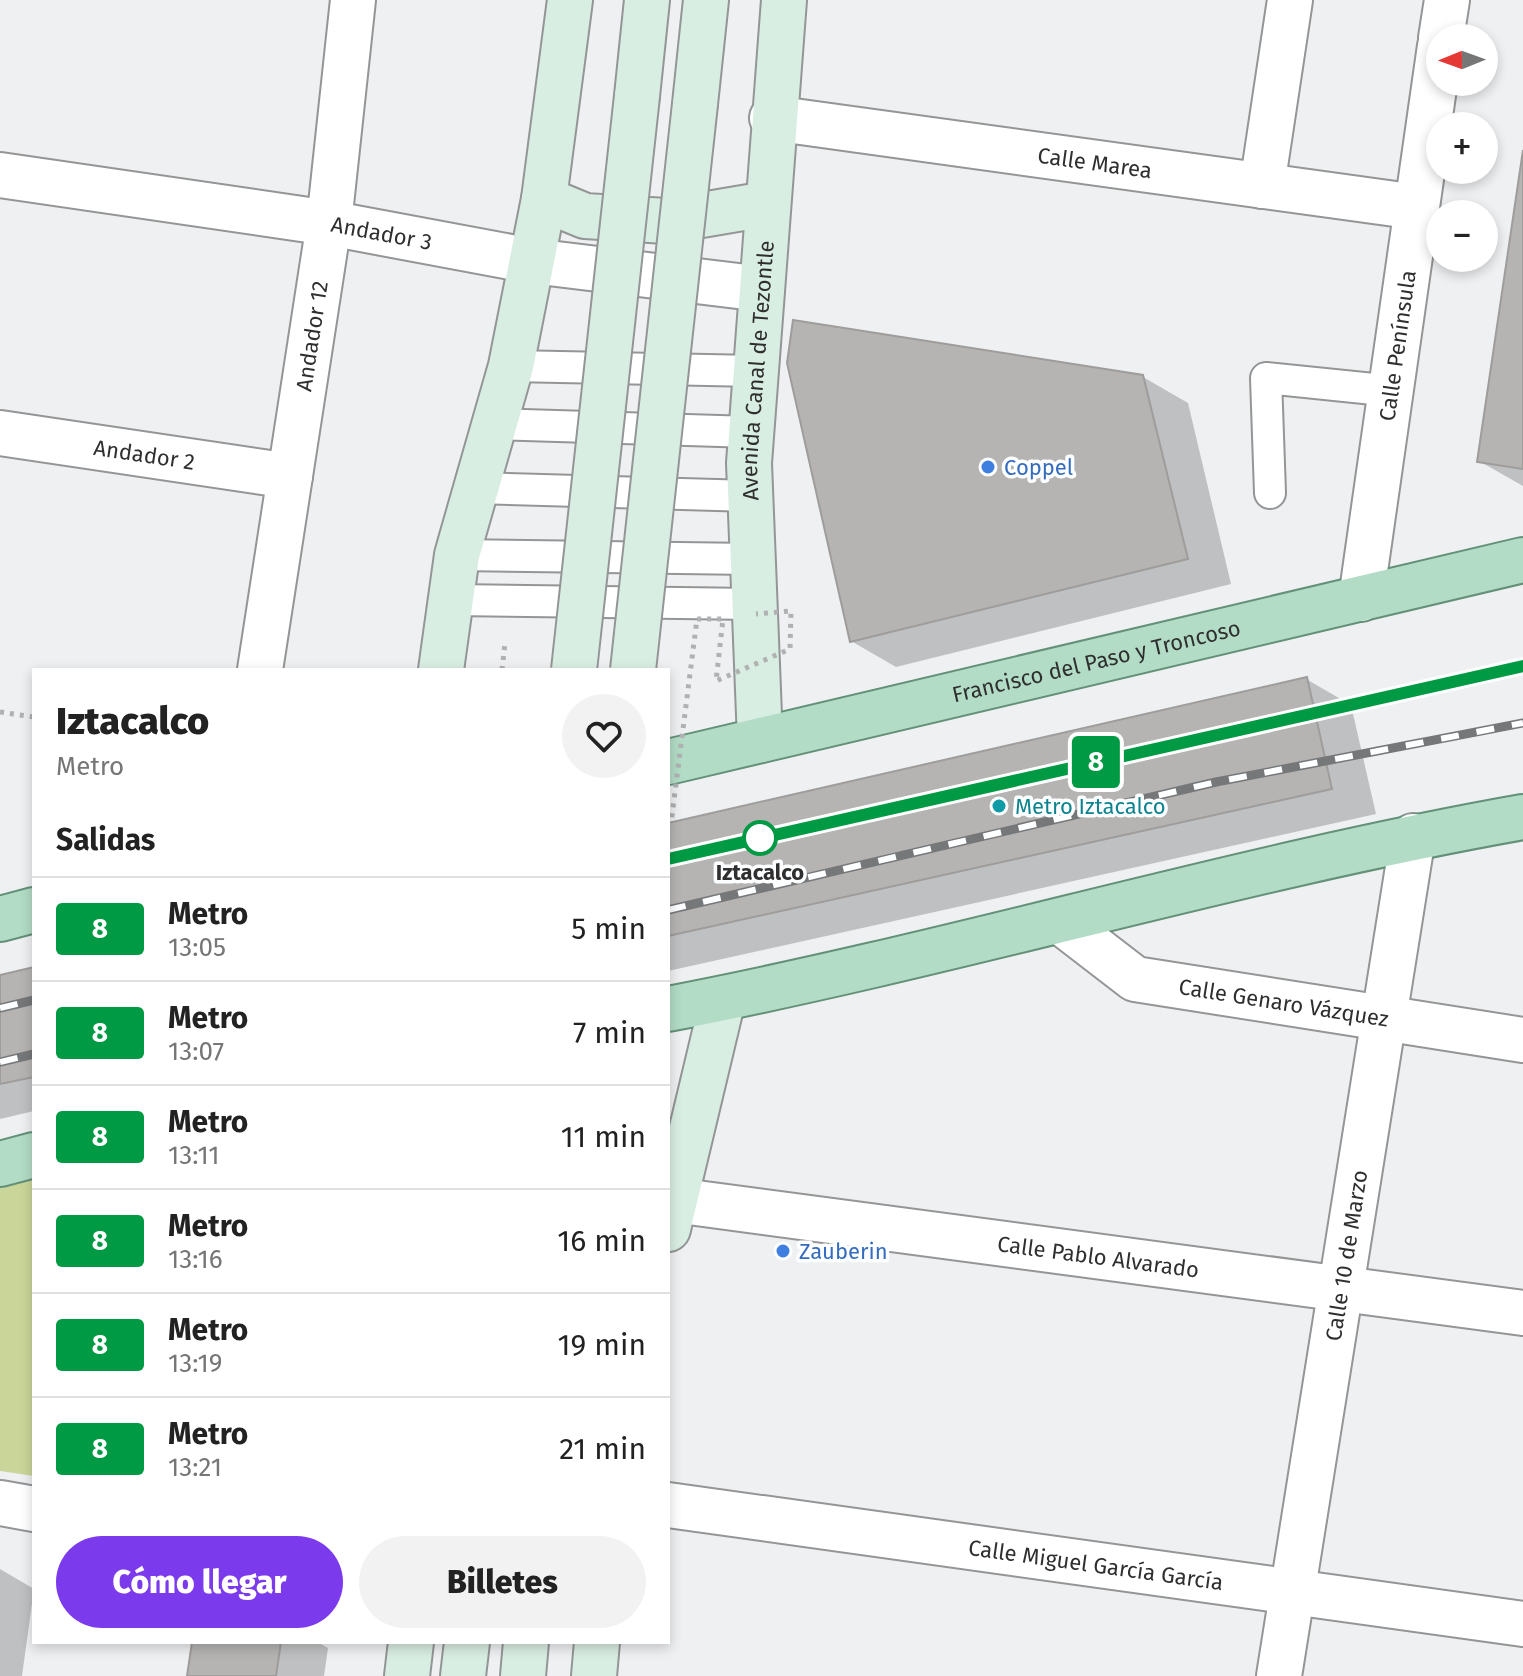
<!DOCTYPE html>
<html lang="es">
<head>
<meta charset="utf-8">
<style>
  :root { --surface:#fff; --page:#f2f2f2; --text:#222; --muted:#767676; --line:#e0e0e0; --accent:#7c3aed }
  body { margin:0; font-family:"Fira Sans",sans-serif; background:var(--page); color:var(--text); height:100vh; display:flex; flex-direction:column; font-size:30px; white-space:nowrap }
  * { box-sizing:border-box; margin:0 }
  p { font-size:26px; color:var(--muted) }
  .icon { flex:none; width:44px; height:44px; fill:none; stroke:currentColor; stroke-width:2; stroke-linecap:round; stroke-linejoin:round }
  .map { position:relative; flex:1; overflow:hidden }
  .sheet { position:absolute; left:32px; top:668px; width:638px; height:976px; display:flex; flex-direction:column; background:var(--surface); border-radius:0px; box-shadow:0 4px 12px #0003 }
  .sheet>* { flex:none }
  .badge { padding:0 16px; border-radius:6px; font-size:28px; line-height:52px }
  .needle { width:52px; rotate:269deg }
  .fabs { position:absolute; left:1426px; top:24px; display:grid; gap:16px }
  .fabs a { display:grid; place-items:center; width:72px; height:72px; border-radius:50%; background:var(--surface); box-shadow:0 4px 12px #0003; font-size:40px }
  .map>.badge { position:absolute; translate:-50% -50%; box-shadow:0 0 0 4px #fff }
  h2 { padding:0 24px; font-size:30px; line-height:72px }
  .round { display:grid; place-items:center; flex:none; width:84px; height:84px; border-radius:42px; background:var(--page) }
  .head { display:flex; align-items:center; justify-content:space-between; height:136px; padding:0 24px }
  h1 { font-size:38px; font-weight:800; line-height:60px }
  .primary-button { display:flex; gap:16px; margin-top:auto; padding:16px 24px }
  .primary-button a { flex:1; height:92px; border-radius:48px; background:var(--accent); color:#fff; font-size:32px; font-weight:800; line-height:92px; text-align:center }
  .primary-button a+a { background:var(--page); color:var(--text) }
  ul { padding:0; list-style:none }
  li { display:flex; align-items:center; gap:24px; height:104px; padding:0 24px; border-top:2px solid var(--line) }
  li div { flex:1 }
  li b { display:block; font-size:30px }
  li em { font-style:normal }
  li .badge { min-width:88px; font-weight:700; text-align:center }
  .map>svg:first-child { display:block }
  .green { fill:#cad699 }
  .shadow { fill:#0003 }
  .building { fill:#b5b4b3; stroke:#9e9d9c; stroke-width:2 }
  .lines { fill:none; stroke-linecap:round; stroke-linejoin:round }
  .lane-casing { stroke:#949596; stroke-width:34 }
  .street-casing { stroke:#949596; stroke-width:48 }
  .secondary-casing { stroke:#949596; stroke-width:48 }
  .primary-casing { stroke:#639078; stroke-width:48 }
  .path { stroke:#b0b1b3; stroke-width:5; stroke-dasharray:4 6; stroke-linecap:butt }
  .lane { stroke:#fff; stroke-width:30 }
  .street { stroke:#fff; stroke-width:44 }
  .secondary { stroke:#d9eee2; stroke-width:44 }
  .primary { stroke:#b2dcc5; stroke-width:44 }
  .rail-casing { stroke:#767778; stroke-width:9 }
  .rail { stroke:#fdfeff; stroke-width:6; stroke-dasharray:18; stroke-linecap:butt }
  .secondary-bridge-casing { stroke:#949596; stroke-width:48; stroke-linecap:butt }
  .path-bridge { stroke:#b0b1b3; stroke-width:5; stroke-dasharray:4 6; stroke-linecap:butt }
  .secondary-bridge { stroke:#d9eee2; stroke-width:44 }
  .line-casing { stroke:#fff; stroke-width:18 }
  .line { stroke:#009a44; stroke-width:12 }
  .shop-dot { fill:#3f7fe0; stroke:#fdfeff; stroke-width:3 }
  .culture-dot { fill:#0f9aa8; stroke:#fdfeff; stroke-width:3 }
  .stop-dot { fill:#fff; stroke:#009a44; stroke-width:4 }
  .labels { text-anchor:middle; stroke-width:7; stroke-linejoin:round; paint-order:stroke }
  .street-label { font-size:22px; fill:#2f2f30; stroke:#fdfeff }
  .shop-label { font-size:22px; fill:#366cbe; stroke:#fdfeff; text-anchor:start }
  .culture-label { font-size:22px; fill:#0d838f; stroke:#fdfeff; text-anchor:start }
  .stop-label { font-size:22px; font-weight:bold; fill:#2f2f30; stroke:#fdfeff }
</style>
</head>
<body>
<div class="map">
<svg width="1523" height="1676" viewBox="0 0 1523 1676">
  <rect width="100%" height="100%" fill="#eff0f2"/>
  <!-- green -->
  <path class="green" d="M34,1175v301l-34,-5v-286z"/>
  <!-- shadow -->
  <g class="shadow">
    <path d="M1523,164v322l-44,-25z"/>
    <path d="M1143,377l45,26 43,181 -335,83 -45,-26z"/>
    <path d="M1306,679l45,26 25,109 -708,157v-146z"/>
    <path d="M34,969v142l-34,8v-142z"/>
    <path d="M0,1569l34,20 -12,87h-22z"/>
    <path d="M194,1642h123l11,6 -4,28h-135z"/>
  </g>
  <!-- building -->
  <g class="building">
    <path d="M1523,150v319l-46,-7z"/>
    <path d="M793,320l350,55 45,184 -338,83 -63,-279z"/>
    <path d="M1307,677l25,112 -664,147v-113z"/>
    <path d="M34,967v110l-34,7v-109z"/>
    <path d="M192,1642h89l-5,34h-89z"/>
  </g>
  <g class="lines">
    <!-- lane casing -->
    <g class="lane-casing">
      <g id="lane">
        <path d="M511,366l245,5"/>
        <path d="M493,424l259,8"/>
        <path d="M475,488l276,8"/>
        <path d="M1270,493l-4,-115 127,13"/>
        <path d="M457,555l297,4"/>
        <path d="M452,600l303,4"/>
      </g>
    </g>
    <!-- street casing -->
    <g class="street-casing">
      <g id="street">
        <path d="M1441,38l6,-38"/>
        <path id="s1" d="M772,118l645,89"/>
        <path id="s2" d="M0,175l329,48 203,38 230,28"/>
        <path d="M1262,186l28,-186"/>
        <path id="s3" d="M0,433l290,43"/>
        <path id="s4" d="M1361,599l79,-553"/>
        <path id="s5" d="M260,670l69,-447 24,-223"/>
        <path id="s6" d="M1061,922l74,57 388,61"/>
        <path id="s7" d="M674,1200l849,113"/>
        <path d="M0,1503l34,6"/>
        <path id="s8" d="M668,1505l855,119"/>
        <path id="s9" d="M1279,1676l134,-840"/>
      </g>
    </g>
    <!-- secondary casing -->
    <g class="secondary-casing">
      <g id="secondary">
        <path d="M637,96l10,-96"/>
        <path d="M695,104l11,-104"/>
        <path d="M544,199l41,17 81,5 101,-17"/>
        <path d="M441,670l16,-115 54,-189 33,-167 26,-199"/>
        <path id="s10" d="M760,740l-11,-277 35,-463"/>
        <path d="M668,1229l55,-230"/>
        <path d="M407,1676l4,-34"/>
        <path d="M463,1676l4,-34"/>
        <path d="M523,1676l3,-34"/>
        <path d="M594,1676l3,-34"/>
      </g>
    </g>
    <!-- primary casing -->
    <g class="primary-casing">
      <g id="primary">
        <path id="s11" d="M668,762l855,-202"/>
        <path d="M0,919l34,-9"/>
        <path d="M668,1009c287,-55 567,-141 855,-192"/>
        <path d="M0,1164l34,-9"/>
      </g>
    </g>
    <!-- path -->
    <g class="path">
      <path d="M502,670l3,-27"/>
      <path d="M0,712l34,5"/>
    </g>
    <!-- lane -->
    <use href="#lane" class="lane"/>
    <!-- street -->
    <use href="#street" class="street"/>
    <!-- secondary -->
    <use href="#secondary" class="secondary"/>
    <!-- primary -->
    <use href="#primary" class="primary"/>
    <!-- rail casing -->
    <g class="rail-casing">
      <g id="rail">
        <path d="M668,859l855,-193"/>
        <path d="M668,910l548,-128 307,-59"/>
        <path d="M0,1008l34,-8"/>
        <path d="M0,1062l34,-8"/>
      </g>
    </g>
    <!-- rail -->
    <use href="#rail" class="rail"/>
    <!-- secondary-bridge casing -->
    <g class="secondary-bridge-casing">
      <g id="secondary-bridge">
        <path d="M574,670l63,-574"/>
        <path d="M633,670l62,-566"/>
      </g>
    </g>
    <!-- path-bridge -->
    <path class="path-bridge" d="M668,847l29,-228h26l-7,62 74,-32 1,-38 -35,3"/>
    <!-- secondary-bridge -->
    <use href="#secondary-bridge" class="secondary-bridge"/>
  </g>
  <g class="lines">
    <!-- line casing -->
    <g class="line-casing">
      <path id="line" d="M668,859l855,-193"/>
    </g>
    <!-- line -->
    <use href="#line" class="line"/>
  </g>
  <!-- markers -->
  <g class="shop-dot">
    <circle cx="988" cy="467" r="8"/>
    <circle cx="783" cy="1251" r="8"/>
  </g>
  <circle class="culture-dot" cx="999" cy="806" r="8"/>
  <circle class="stop-dot" cx="760" cy="838" r="16"/>
  <g class="labels">
    <!-- street labels -->
    <g class="street-label">
      <text dy="8" stroke="none"><textPath href="#s1" startOffset="326">Calle Marea</textPath></text>
      <text dy="8" stroke="none"><textPath href="#s2" startOffset="386">Andador 3</textPath></text>
      <text dy="8" stroke="none"><textPath href="#s5" startOffset="338">Andador 12</textPath></text>
      <text dy="8" stroke="none"><textPath href="#s4" startOffset="256">Calle Península</textPath></text>
      <text dy="8" stroke="none"><textPath href="#s10" startOffset="370">Avenida Canal de Tezontle</textPath></text>
      <text dy="8" stroke="none"><textPath href="#s3" startOffset="146">Andador 2</textPath></text>
      <text dy="8" stroke="none"><textPath href="#s11" startOffset="440">Francisco del Paso y Troncoso</textPath></text>
      <text dy="8" stroke="none"><textPath href="#s6" startOffset="244">Calle Genaro Vázquez</textPath></text>
      <text dy="8" stroke="none"><textPath href="#s7" startOffset="428">Calle Pablo Alvarado</textPath></text>
      <text dy="8" stroke="none"><textPath href="#s9" startOffset="426">Calle 10 de Marzo</textPath></text>
      <text dy="8" stroke="none"><textPath href="#s8" startOffset="432">Calle Miguel García García</textPath></text>
    </g>
    <!-- shop labels -->
    <g class="shop-label">
      <text x="1004" y="475">Coppel</text>
      <text x="799" y="1259">Zauberin</text>
    </g>
    <!-- culture labels -->
    <g class="culture-label">
      <text x="1015" y="814">Metro Iztacalco</text>
    </g>
    <!-- stop labels -->
    <g class="stop-label">
      <text x="760" y="880">Iztacalco</text>
    </g>
  </g>
</svg>
<div class="fabs">
<a><svg class="needle" viewBox="-14 -14 28 28"><path d="M0-13l5 13h-10z" fill="#e53935"/><path d="M0 13l5-13h-10z" fill="#767676"/></svg></a>
<a>+</a>
<a>−</a>
</div>
<b class="badge" style="left:1096px;top:762px;background:#009a44;color:#fff">8</b>
<section class="sheet">
<div class="head"><div><h1>Iztacalco</h1><p>Metro</p></div><a class="round"><svg class="icon" aria-label="heart" viewBox="0 0 24 24"><path d="M12 20l-8-8c-3-5 5-10 8-4 3-6 11-1 8 4z"/></svg></a></div>
<h2>Salidas</h2>
<ul>
<li><span class="badge" style="background:#009a44;color:#fff">8</span><div><b>Metro</b><p>13:05</p></div><em>5 min</em></li>
<li><span class="badge" style="background:#009a44;color:#fff">8</span><div><b>Metro</b><p>13:07</p></div><em>7 min</em></li>
<li><span class="badge" style="background:#009a44;color:#fff">8</span><div><b>Metro</b><p>13:11</p></div><em>11 min</em></li>
<li><span class="badge" style="background:#009a44;color:#fff">8</span><div><b>Metro</b><p>13:16</p></div><em>16 min</em></li>
<li><span class="badge" style="background:#009a44;color:#fff">8</span><div><b>Metro</b><p>13:19</p></div><em>19 min</em></li>
<li><span class="badge" style="background:#009a44;color:#fff">8</span><div><b>Metro</b><p>13:21</p></div><em>21 min</em></li>
</ul>
<div class="primary-button"><a>Cómo llegar</a><a>Billetes</a></div>
</section>
</div>
</body>
</html>
